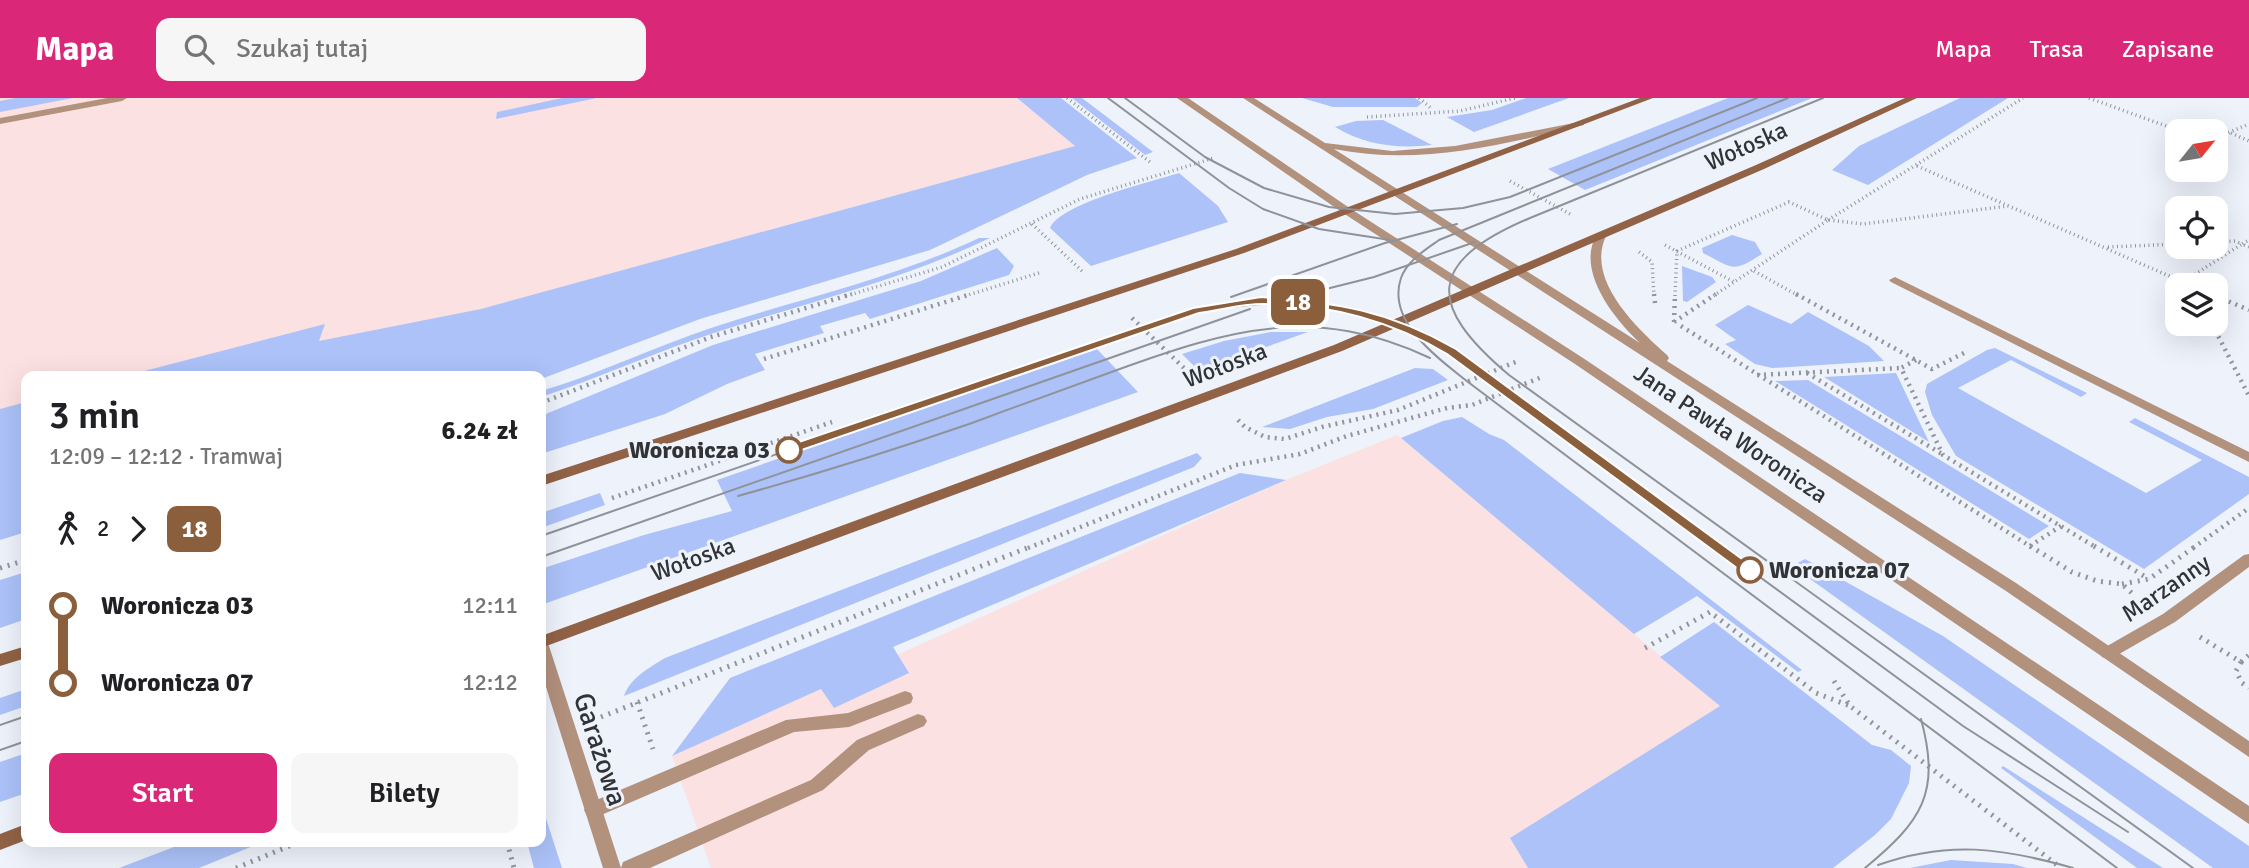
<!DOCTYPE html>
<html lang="pl">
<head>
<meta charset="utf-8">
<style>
  :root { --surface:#fff; --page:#f6f6f6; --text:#202124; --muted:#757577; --accent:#db2777 }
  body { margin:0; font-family:Signika,sans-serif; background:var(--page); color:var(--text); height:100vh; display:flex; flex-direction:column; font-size:26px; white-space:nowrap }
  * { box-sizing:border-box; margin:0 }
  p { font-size:23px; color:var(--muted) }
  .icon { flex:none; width:38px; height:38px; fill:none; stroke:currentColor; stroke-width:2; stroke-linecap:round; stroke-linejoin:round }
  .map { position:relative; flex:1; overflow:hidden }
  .side { position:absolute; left:21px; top:273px; width:525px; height:476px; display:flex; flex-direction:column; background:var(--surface); border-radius:14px; box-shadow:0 7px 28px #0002 }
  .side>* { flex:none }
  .badge { padding:0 14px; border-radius:10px; font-size:24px; line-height:46px }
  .needle { width:46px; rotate:60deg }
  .controls { position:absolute; left:2165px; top:21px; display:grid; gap:14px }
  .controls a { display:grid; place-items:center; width:63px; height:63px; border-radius:14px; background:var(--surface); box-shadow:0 7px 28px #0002; font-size:35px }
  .map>.badge { position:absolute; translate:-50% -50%; box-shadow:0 0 0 4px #fff }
  .legs { display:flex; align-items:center; gap:10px; height:77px; padding:0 28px; font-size:23px }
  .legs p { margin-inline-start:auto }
  .overview { display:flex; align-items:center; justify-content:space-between; height:119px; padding:0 28px }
  h1 { font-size:38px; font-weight:600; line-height:52px }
  .action { display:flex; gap:14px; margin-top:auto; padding:14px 28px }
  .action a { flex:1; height:80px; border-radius:14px; background:var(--accent); color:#fff; font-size:28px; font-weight:600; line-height:80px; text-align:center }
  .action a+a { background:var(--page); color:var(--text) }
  ul { padding:0 28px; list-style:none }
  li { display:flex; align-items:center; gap:24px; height:77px; font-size:26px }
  li i { display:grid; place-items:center; width:10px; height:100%; margin:0 9px; background:currentColor }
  li i::after { content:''; width:18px; height:18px; margin:-9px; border:5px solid; border-radius:50%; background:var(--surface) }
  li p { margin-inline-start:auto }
  li:first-child i { background:linear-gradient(#0000 50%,currentColor 0) }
  li:last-child i { background:linear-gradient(currentColor 50%,#0000 0) }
  header { display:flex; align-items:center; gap:42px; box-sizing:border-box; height:98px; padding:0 35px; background:var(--accent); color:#fff }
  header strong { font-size:33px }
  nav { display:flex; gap:38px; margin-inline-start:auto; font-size:24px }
  .search { width:490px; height:63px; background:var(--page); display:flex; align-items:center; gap:18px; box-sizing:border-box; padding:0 24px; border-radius:14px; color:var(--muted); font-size:26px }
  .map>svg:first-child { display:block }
  .industrial { fill:#fce1e2 }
  .green { fill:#acc2f8 }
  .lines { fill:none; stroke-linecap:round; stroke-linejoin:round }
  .path-far2 { stroke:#92959b; stroke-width:3.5; stroke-dasharray:1 3.5; stroke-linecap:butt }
  .path-far1 { stroke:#92959b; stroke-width:4.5; stroke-dasharray:2 5; stroke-linecap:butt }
  .path { stroke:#92959b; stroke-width:5; stroke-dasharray:2 6; stroke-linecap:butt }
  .service { fill:#b2917d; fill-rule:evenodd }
  .minor { fill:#b2917d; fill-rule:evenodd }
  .tertiary { fill:#b2917d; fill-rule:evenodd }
  .secondary { fill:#916245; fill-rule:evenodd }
  .tram { stroke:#8f9298; stroke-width:2 }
  .line-1 { fill:#8b5e3c; stroke:#fff; stroke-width:2 }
  .stop-1-dot { fill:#fff; stroke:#8b5e3c; stroke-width:3.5 }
  .labels { text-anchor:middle; stroke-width:6; stroke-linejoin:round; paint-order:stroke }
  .street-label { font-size:24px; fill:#313336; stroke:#eef2fb }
  .stop-label { font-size:24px; font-weight:bold; fill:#313336; stroke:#eef2fb; text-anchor:end }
  .near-street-label { font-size:28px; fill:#313336; stroke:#eef2fb }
</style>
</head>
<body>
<header>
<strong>Mapa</strong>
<div class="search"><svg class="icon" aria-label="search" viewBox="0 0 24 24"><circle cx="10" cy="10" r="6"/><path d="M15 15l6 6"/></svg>Szukaj tutaj</div>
<nav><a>Mapa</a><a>Trasa</a><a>Zapisane</a></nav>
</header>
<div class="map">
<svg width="2249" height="770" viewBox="0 0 2249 770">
  <rect width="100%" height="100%" fill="#eef2fb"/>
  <!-- industrial -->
  <g class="industrial">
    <path d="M0,0h1017l58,48 -837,230h-212v50l-26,6z"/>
    <path d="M1397,337l323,271 -209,132 17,30h-817l-39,-112 614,-276z"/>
  </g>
  <!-- green -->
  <g class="green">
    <path d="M15,0h58l-73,14v-11z"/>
    <path d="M562,0h35l-101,21 1,-7z"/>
    <path d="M1017,0h44l76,60 -50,17 -157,75 -230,69 -159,60v-3h-416l200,-52 -6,17 162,-32 594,-163z"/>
    <path d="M1072,0h10l71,54 -8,3z"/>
    <path d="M1302,0h113l7,5 -5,4h-84z"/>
    <path d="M1526,0h43l-95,34 -27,-15 45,-7z"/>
    <path d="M1728,0h84l-227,92 -37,-21z"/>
    <path d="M1960,0h48l-140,87 -36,-15 27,-24z"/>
    <path d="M1383,22l49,25c-35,4 -67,0 -97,-18l21,-6z"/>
    <path d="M1179,75l39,33 10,16 -137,44 -41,-38c11,-25 101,-46 129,-55z"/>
    <path d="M1732,137l23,7 7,12c-30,19 -28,15 -59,-1l-1,-5z"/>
    <path d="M979,140h11c-88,42 -181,64 -273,94 -60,19 -117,46 -176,65v-6c58,-17 113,-44 170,-63 90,-30 182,-49 268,-90z"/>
    <path d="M997,150l17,18 -5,9 -139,44 -5,-6 -45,13 4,7 -69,21 10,16 -38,14 -62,30 -124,40v-38l172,-71 208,-64z"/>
    <path d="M1682,168l30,11 4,5 -29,20 -4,-1z"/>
    <path d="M1748,207l43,19 17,-12 61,34 15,15 -112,7 -17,-4 -30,-20 11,-4 -21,-15z"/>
    <path d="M1271,234h37l-109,39 -17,-17 42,-13z"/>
    <path d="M1096,250l42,44 -597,213v-36l103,-34 88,-24 -15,-31z"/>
    <path d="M1995,250l92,45 -6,4 -70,-37 -53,28 188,105 56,-33 -73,-38 6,-4 114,59v17l-105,75 -188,-113 -24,-41 -7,-23 2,-8 60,-34z"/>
    <path d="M1415,270l18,1 15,11 -75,29 -46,8 -37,12 -28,-2z"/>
    <path d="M1896,275l33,69 -105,-65z"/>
    <path d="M1808,282l241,146 -20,13 -254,-158z"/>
    <path d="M26,304v130l-26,8v-131z"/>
    <path d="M1462,319l27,17 15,6 298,230 -4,2 -101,-76 -63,38 -233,-196 42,-17z"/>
    <path d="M1197,355l5,5 -8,9 -570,229c7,-19 25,-28 41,-38z"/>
    <path d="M1240,375l46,7 -393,167 16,26 -75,35 -13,-19 -149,67 58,-78z"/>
    <path d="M600,395l5,12 -64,23v-15z"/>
    <path d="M1805,461l138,77 306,210v22h-36l-421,-302z"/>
    <path d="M26,474v47l-26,9v-48z"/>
    <path d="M1714,524l158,123 19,5 20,16 -2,17 -18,36 -16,16 -42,33h-305l-18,-30 210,-132 -60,-49z"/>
    <path d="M26,591v17l-26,9v-17z"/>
    <path d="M26,655v40l-26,9v-40z"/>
    <path d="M2003,668l160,102h-26l-136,-100z"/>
    <path d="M541,705l21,65h-28l-7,-26h14z"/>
    <path d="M187,744h76l-64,26h-80z"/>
    <path d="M1951,762l62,4 14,4h-117z"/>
  </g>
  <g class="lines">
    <!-- path-far2 -->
    <g class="path-far2">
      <path d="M1067,0l83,64"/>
      <path d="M1419,0l13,11"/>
      <path d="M2089,0l91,33"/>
      <path d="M1367,19l93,-6 55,-13"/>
      <path d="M2231,35l18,8"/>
      <path d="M2216,40l33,-14"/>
      <path d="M1917,68l266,116"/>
      <path d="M1510,83l60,33"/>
      <path d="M1828,122l195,-122"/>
      <path d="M1829,122l34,4 145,-18"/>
      <path d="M1032,126l50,47"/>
      <path d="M2216,144l19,-1 7,3 7,-4"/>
      <path d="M1665,147l71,38"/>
      <path d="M2108,149l69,-3"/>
      <path d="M1639,154l13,10 2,34"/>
      <path d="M1754,173l45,25"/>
      <path d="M2191,187l-8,-3 59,-38 7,3"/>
      <path d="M846,198l96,-29 138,-68 134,-41"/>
      <path d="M965,198l77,-24"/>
      <path d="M1675,198l2,-45 112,-49 39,18 -115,76"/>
    </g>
    <!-- path-far1 -->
    <g class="path-far1">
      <path d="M1654,196l1,9"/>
      <path d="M1796,196l136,75 36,-18"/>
      <path d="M2216,198l33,14"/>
      <path d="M1132,220l54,52"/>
      <path d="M1674,224l1,-28"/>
      <path d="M1674,224l42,-28"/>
      <path d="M2212,226l37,72"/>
      <path d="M1681,228l352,222"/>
      <path d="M764,261l207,-65"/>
      <path d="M1916,262l-15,8 42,87 154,93"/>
      <path d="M1807,275l135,81"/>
      <path d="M1757,277l144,-7"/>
      <path d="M541,305l170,-66 141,-43"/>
      <path d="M1238,322l7,7 20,10 20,2 37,-12 76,-17 120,-49"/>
      <path d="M612,400l220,-76"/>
      <path d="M2030,448l31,-20"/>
      <path d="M1028,450l208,-83 64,-11 47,-18 100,-28 25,-3 70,-28"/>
      <path d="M2193,450l56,-40"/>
    </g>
    <!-- path -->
    <g class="path">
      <path d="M2030,448l42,26 25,9 25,3 13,12"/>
      <path d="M2094,448l55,33"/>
      <path d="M0,470l26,-8"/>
      <path d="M2122,486l27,-5 47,-33"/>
      <path d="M2200,539l41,25 -5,9 6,12 7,5"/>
      <path d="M1645,550l65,-36 106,81 34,13"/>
      <path d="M2241,564l8,-7"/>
      <path d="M1834,583l16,25 211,162"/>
      <path d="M637,604l16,47"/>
      <path d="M601,619l431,-171"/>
      <path d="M507,744l7,26"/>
      <path d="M236,770l63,-26"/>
    </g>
    <!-- service -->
    <g class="service">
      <path d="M107,0h20l-5,3 -122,23v-6z"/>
      <path d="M1895,179l354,175v10l-358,-180 -2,-2z"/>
      <path d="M905,593l6,2 2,5 -2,5 -62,24 -55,5 -195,84 -6,2 -6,-2 -3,-6 3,-6 199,-84 62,-7z"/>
      <path d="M918,616l6,2 3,5 -3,5 -55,24 -46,40 -173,78h-29l2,-6 188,-82 46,-40z"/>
    </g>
    <!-- minor -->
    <g class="minor">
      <path d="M2249,456v13l-74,55 -61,35 -6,2 -6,-2 -2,-4 2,-4 61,-35 81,-59z"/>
      <path d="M541,542l6,2 2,4 72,222h-18l-62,-197z"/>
    </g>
    <!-- tertiary -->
    <g class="tertiary">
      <path d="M1177,0h11l163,111 232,149 666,448v18l-674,-460 -232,-151z"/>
      <path d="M1243,0h11l71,45 67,8 63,-5 129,-25v4c-82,20 -165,41 -250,24l306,194c-26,-24 -65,-73 -43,-109h8l1,2c-21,44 32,93 61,119l2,3 -2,3 349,222 233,158v16l-243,-166z"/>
    </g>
    <!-- secondary -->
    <g class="secondary">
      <path d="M1640,0h13l-409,155 -703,233v-10l695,-227z"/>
      <path d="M1905,0h12l-153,71 -422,182 -801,297v-12l793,-291 422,-180z"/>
      <path d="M26,548v12l-26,8v-12z"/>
      <path d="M26,726v16l-26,10v-16z"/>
    </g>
    <!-- tram -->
    <g class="tram">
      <path d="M1108,0l121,90 34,21 56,20 71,11"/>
      <path d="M1125,0l80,59 59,31 65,19 66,7 68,-6 47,-11 247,-99"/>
      <path d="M1788,0l-349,142c-14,10 -32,21 -38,38 -15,44 38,81 67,104l649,486"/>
      <path d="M1823,0l-293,120c-104,44 -104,87 -21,157l684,493"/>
      <path d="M1231,199l154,-54 72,-19"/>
      <path d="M1290,200l84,-21 101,-35"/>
      <path d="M1167,221c123,-29 197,-20 305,47l491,360 165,106"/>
      <path d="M738,398c79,-22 156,-46 234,-73 48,-18 96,-35 145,-53 113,-41 198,-66 313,-12"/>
      <path d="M541,438l633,-220"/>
      <path d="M541,459l709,-248"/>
      <path d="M0,627l26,-9"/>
      <path d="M0,652l26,-9"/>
      <path d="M1878,767c70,-25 125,-17 195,3"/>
      <path d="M1865,770c57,-47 76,-75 56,-149"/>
    </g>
  </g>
  <!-- line-1 -->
  <path class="line-1" d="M1261,199c75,5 129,14 195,52l301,221 -2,4h-10l-298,-220c-56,-33 -118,-50 -184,-50 -21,0 -43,6 -64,9l-406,140h-9l-2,-3 2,-3 409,-139z"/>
  <!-- markers -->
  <g class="stop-1-dot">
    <circle cx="789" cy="352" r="12"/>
    <circle cx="1750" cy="472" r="12"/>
  </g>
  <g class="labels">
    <!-- street labels -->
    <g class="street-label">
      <text transform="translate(1746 48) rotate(-24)" y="8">Wołoska</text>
      <text transform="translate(1225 267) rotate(-21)" y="8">Wołoska</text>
      <text transform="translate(1731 336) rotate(34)" y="8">Jana Pawła Woronicza</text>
      <text transform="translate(693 461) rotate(-20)" y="8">Wołoska</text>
      <text transform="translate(2166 490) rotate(-34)" y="8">Marzanny</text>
    </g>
    <!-- stop labels -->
    <g class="stop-label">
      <text x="770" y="360">Woronicza 03</text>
      <text x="1769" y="480" text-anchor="start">Woronicza 07</text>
    </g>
    <!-- near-street labels -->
    <g class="near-street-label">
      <text transform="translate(601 651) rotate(72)" y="10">Garażowa</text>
    </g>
  </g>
</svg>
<div class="controls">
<a><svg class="needle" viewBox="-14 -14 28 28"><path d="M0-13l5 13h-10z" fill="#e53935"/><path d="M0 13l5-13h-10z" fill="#757577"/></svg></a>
<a><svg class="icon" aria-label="locate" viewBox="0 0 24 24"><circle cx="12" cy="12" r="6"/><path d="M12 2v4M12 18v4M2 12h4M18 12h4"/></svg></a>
<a><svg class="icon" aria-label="layers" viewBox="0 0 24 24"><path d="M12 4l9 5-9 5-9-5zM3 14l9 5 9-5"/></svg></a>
</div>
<b class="badge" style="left:1298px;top:204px;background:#8b5e3c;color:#fff">18</b>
<section class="side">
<div class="overview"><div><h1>3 min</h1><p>12:09 – 12:12 · Tramwaj</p></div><b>6.24 zł</b></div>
<div class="legs"><svg class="icon" aria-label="walk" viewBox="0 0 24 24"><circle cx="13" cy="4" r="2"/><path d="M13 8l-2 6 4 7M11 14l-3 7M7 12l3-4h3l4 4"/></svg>2<svg class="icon" aria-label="forward" viewBox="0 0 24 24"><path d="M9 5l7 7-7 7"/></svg><b class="badge" style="background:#8b5e3c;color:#fff">18</b></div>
<ul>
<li><i style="color:#8b5e3c"></i><b>Woronicza 03</b><p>12:11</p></li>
<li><i style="color:#8b5e3c"></i><b>Woronicza 07</b><p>12:12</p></li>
</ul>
<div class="action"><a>Start</a><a>Bilety</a></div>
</section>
</div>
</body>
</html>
